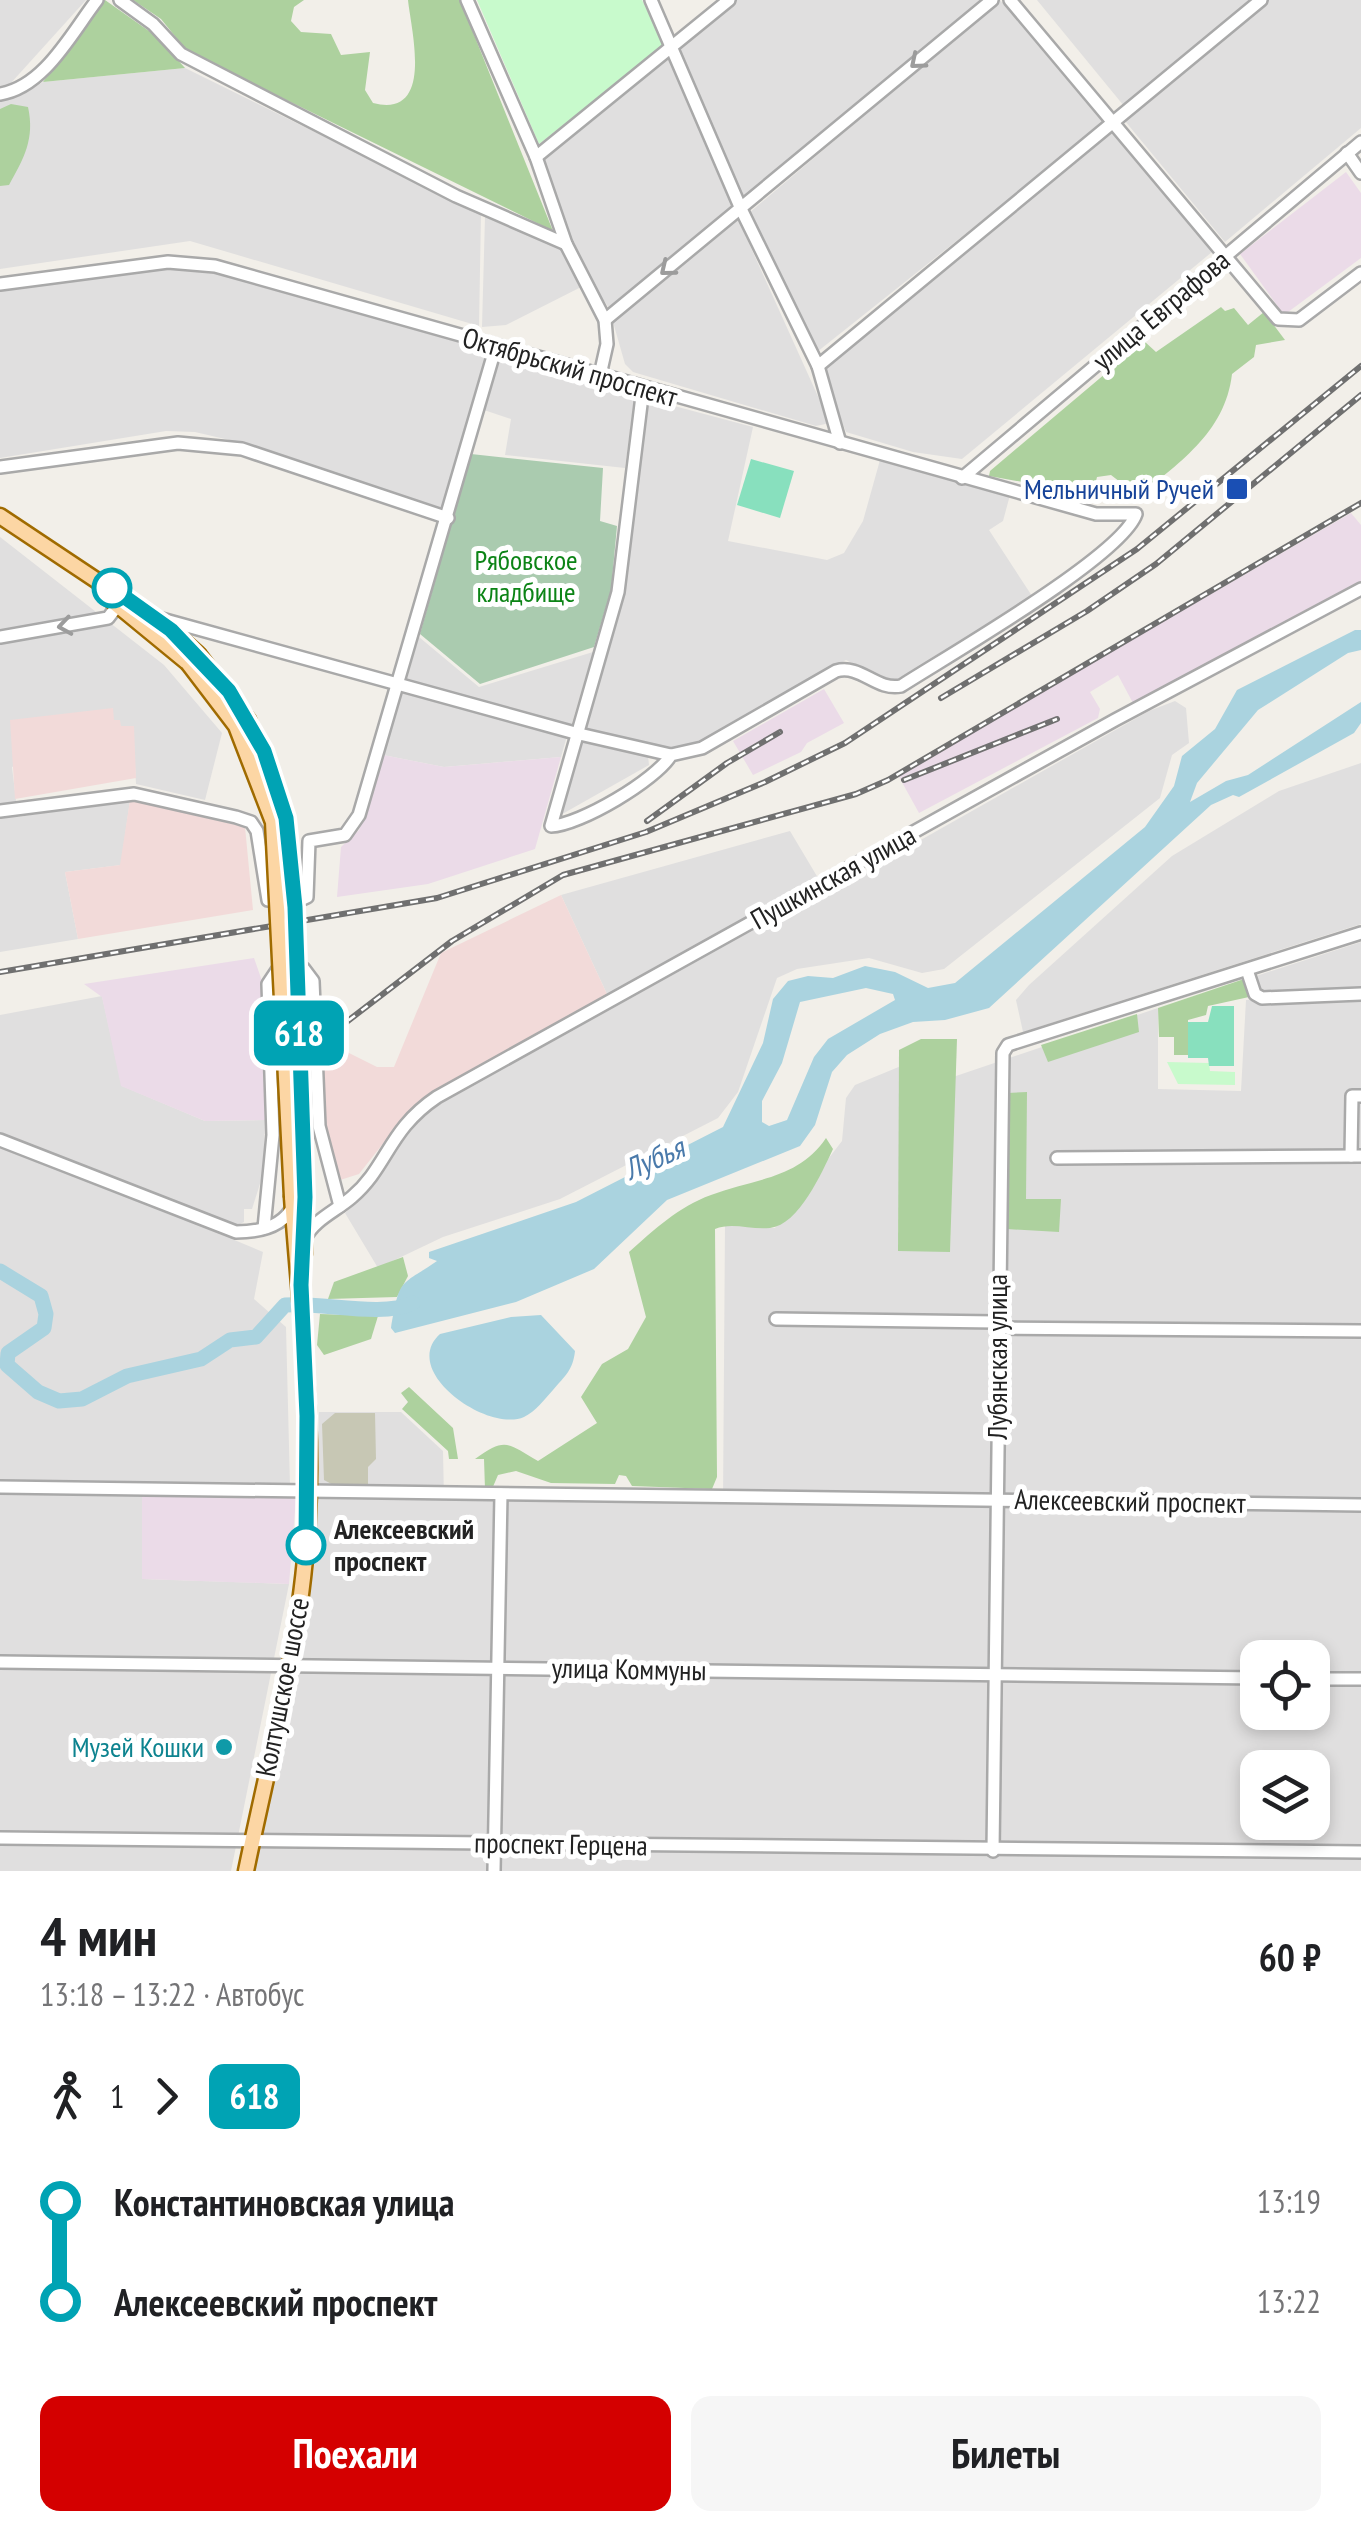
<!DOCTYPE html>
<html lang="ru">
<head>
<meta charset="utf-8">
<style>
  :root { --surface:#fff; --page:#f6f6f6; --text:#202124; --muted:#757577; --accent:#d40000 }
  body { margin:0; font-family:"PT Sans Narrow",sans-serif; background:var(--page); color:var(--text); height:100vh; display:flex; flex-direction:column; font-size:38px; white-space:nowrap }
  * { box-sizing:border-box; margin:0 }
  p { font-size:32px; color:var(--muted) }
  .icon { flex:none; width:55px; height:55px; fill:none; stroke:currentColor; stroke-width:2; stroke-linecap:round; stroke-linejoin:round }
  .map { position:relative; height:1871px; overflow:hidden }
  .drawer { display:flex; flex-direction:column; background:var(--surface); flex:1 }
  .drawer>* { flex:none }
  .badge { padding:0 20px; border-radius:15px; font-size:35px; line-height:65px }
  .buttons { position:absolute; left:1240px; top:1640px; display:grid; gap:20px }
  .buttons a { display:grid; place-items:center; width:90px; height:90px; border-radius:20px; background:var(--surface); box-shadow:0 5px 15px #0003; font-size:50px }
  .map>.badge { position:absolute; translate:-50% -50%; box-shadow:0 0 0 5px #fff }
  .legs { display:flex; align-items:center; gap:15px; height:110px; padding:0 40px; font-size:32px }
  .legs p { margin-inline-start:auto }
  .headline { display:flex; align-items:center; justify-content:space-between; height:170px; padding:0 40px }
  h1 { font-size:55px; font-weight:600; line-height:75px }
  .cta { display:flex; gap:20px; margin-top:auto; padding:20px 40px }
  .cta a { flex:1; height:115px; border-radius:20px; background:var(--accent); color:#fff; font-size:40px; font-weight:600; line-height:115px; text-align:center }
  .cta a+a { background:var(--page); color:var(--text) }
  ul { padding:0 40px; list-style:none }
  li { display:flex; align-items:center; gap:35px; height:100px; font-size:38px }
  li i { display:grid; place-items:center; width:15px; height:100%; margin:0 12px; background:currentColor }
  li i::after { content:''; width:25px; height:25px; margin:-12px; border:8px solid; border-radius:50%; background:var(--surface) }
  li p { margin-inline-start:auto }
  li:first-child i { background:linear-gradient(#0000 50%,currentColor 0) }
  li:last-child i { background:linear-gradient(currentColor 50%,#0000 0) }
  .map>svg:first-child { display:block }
  .residential { fill:#e0dfdf; fill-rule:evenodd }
  .commercial { fill:#f2dad9 }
  .industrial { fill:#ebdbe8 }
  .construction { fill:#c7c7b4 }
  .forest { fill:#add19e }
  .cemetery { fill:#aacbaf }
  .park { fill:#c8facc }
  .pitch { fill:#88e0be }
  .water { fill:#aad3df; fill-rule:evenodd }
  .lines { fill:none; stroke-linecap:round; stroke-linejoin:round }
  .river { stroke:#aad3df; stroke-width:15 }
  .minor-casing { stroke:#a9a9a9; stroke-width:16 }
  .major-casing { stroke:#a06b00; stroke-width:19 }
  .minor { stroke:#fff; stroke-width:11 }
  .major { stroke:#fcd6a4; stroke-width:14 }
  .rail-casing { stroke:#707070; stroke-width:6 }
  .rail { stroke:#fff; stroke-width:2.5; stroke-dasharray:8; stroke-linecap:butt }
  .major-bridge-casing { stroke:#a06b00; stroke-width:19; stroke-linecap:butt }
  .major-bridge { stroke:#fcd6a4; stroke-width:14 }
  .oneway { stroke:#9c9c9c }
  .line-1-casing { stroke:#fff; stroke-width:22 }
  .line-1 { stroke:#00a3b4; stroke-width:15 }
  .transit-dot { fill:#1a4fb4; stroke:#fff; stroke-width:4 }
  .stop-1-dot { fill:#fff; stroke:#00a3b4; stroke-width:5 }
  .culture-dot { fill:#0f9aa8; stroke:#fff; stroke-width:4 }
  .labels { text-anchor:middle; stroke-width:10; stroke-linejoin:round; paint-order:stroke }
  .street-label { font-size:28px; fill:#222; stroke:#fff }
  .transit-label { font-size:28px; fill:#164399; stroke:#fff; text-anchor:end }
  .park-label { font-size:28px; fill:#0c8416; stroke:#fff }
  .stop-label { font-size:28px; font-weight:bold; fill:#222; stroke:#fff; text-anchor:start }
  .culture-label { font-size:28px; fill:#0d838f; stroke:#fff; text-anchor:end }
  .water-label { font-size:30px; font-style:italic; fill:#4a7aab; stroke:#fff }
</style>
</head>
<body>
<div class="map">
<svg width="1361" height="1871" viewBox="0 0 1361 1871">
  <rect width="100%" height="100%" fill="#f2efe9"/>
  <!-- residential -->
  <g class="residential">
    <path d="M0,0h86l-76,84 -10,2z"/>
    <path d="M737,0h244l-248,208 97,215 -14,3 -183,-54 -8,-8 -16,-56 -18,-26 -85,43 -24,2 3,-110 80,34 8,-8 -31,-85z"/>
    <path d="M1000,0l107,121 -290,231 -68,-139z"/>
    <path d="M1037,0h213l-126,106z"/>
    <path d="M1266,0h95v128l-136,114 -100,-121z"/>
    <path d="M185,68l296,146 -2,112 -289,-85 -190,28v-170l22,-4 21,-13z"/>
    <path d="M1114,131l98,121 -250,207 -49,-7 -67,-20 -24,-64z"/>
    <path d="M171,266l36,4 282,79 -43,165 -183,-66 -68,-16 -29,-1 -166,27v-167z"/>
    <path d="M498,350l137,42 -10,76 -120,-13 6,-36 -30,-10z"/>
    <path d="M648,399l105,28 -25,114 99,19 17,-7 19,-32 17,-61 130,35 -7,26 -14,9 43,66 -131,87 -8,1 -47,-24 -141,80 -25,8h-21l-75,-19 41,-136z"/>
    <path d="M0,537l164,128 58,68 -17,67 -69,-16 -3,-58h-13l-108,41 6,50 112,-17 -9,65 -56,7 13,67 -78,13z"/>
    <path d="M419,637l60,50 114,-35 -22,74 -165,-44z"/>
    <path d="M402,693l165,43 -6,21 -117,10 -61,-12z"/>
    <path d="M1175,701l11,7 3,35 -17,12 -12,43 -216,171 -22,4 -53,-15 -72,11 -20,9 -39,114 -20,26 -158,81 -117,38 -65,31 -33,-55 20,-18 43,-70 18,-16 186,-104 -51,-110 229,-64 37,62 322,-182z"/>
    <path d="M581,740l67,16 1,9 -92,52z"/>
    <path d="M1361,763v161l-338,108 -7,-32 13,-15 143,-129 107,-65z"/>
    <path d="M1361,942v929h-1107l60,-302 5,-157h82l42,39 1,48 279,4 2,-278 50,3 67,-87 4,-43 9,-13 46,-19 -3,185h52l3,-174 205,-69v81l83,2 5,-91 18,-1 -8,-23zM1258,1658h54v54h-54zM1258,1768h54v54h-54z"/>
    <path d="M102,996l20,90 83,35 60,-1 -1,51 -12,38h-8v13l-8,4 -4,13 31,13 -9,47 32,28 4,159 -146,-2 -1,95 146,5 -58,287h-231v-856z"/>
  </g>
  <!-- commercial -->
  <g class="commercial">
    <path d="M113,708l1,12h6l1,6h13l2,52 -121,21 -5,-79z"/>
    <path d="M130,800l115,27 8,83 -175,29 -13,-67 55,-7z"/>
    <path d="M561,895l51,110 -186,104 -18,16 -8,-3 -41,52 -22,7 -10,-38 -4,-71 12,-26 42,21h17l47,-114z"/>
  </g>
  <!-- industrial -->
  <g class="industrial">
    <path d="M1346,172l15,21v65l-77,57 -44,-61z"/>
    <path d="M1351,513l10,12v56l-228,122 -15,-28 -28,17 10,17 -2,9 -179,95 -21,-38z"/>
    <path d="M824,689l20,34 -37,20 -6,9 -48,23 -20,-34z"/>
    <path d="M383,755l61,12 117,-10 -26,92 -107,35 -91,13 4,-50 18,-17z"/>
    <path d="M254,958l7,20 4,142 -60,1 -84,-35 -19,-89 -18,-13z"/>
    <path d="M142,1493l154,5 -7,86 -147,-5z"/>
  </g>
  <!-- construction -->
  <path class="construction" d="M335,1413h40l1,46 -8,8v20l-29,1 -15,-8 -2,-56z"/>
  <!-- forest -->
  <g class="forest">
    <path d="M105,0l51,36 29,32 -142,14z"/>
    <path d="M133,0h171l-10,7 -3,14 10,11 30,2 10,21 29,-3 -5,38 8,13c62,16 38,-73 35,-103h52l93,231 -366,-180 -26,-32z"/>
    <path d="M11,104l17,3c7,32 -4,51 -19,78l-9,1v-77z"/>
    <path d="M1221,307l4,4 9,-3 14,17 16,-13 21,28 -29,5 -2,12 -22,17c-7,60 -55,90 -98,126l-7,-1 -3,-14 -13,-10 -14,2 -2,8 -28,5 -78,-14 1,-5 154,-130 12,11z"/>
    <path d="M1244,979l5,18 -41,9 -2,9 -18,5v35h-14v-18h-15l-1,-29z"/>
    <path d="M1137,1014l2,18 -91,30 -7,-17z"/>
    <path d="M921,1039h36l-7,213 -52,-1 1,-201z"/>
    <path d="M1027,1092l-1,107h35l-2,33 -52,-3v-136z"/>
    <path d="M826,1138l7,11c-11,23 -34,76 -63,79 -19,2 -38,-6 -55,1l2,248 -5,12 -80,-3 -6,-10 -7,-1 -4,9 -64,-1 -35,-12 -18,4 -6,14h-7l-1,-30h-9c31,-22 32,-16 63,2l59,-38 -16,-26 21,-33 26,-15 18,-32 -17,-65c26,-23 49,-45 82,-57 42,-16 88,-16 115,-57z"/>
    <path d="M403,1257l5,19 -11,21 -69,2 6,-17z"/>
    <path d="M320,1314l58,2 -7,23 -47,16 -7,-10z"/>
    <path d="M409,1387l44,41 5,31h-9l-1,-8 -46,-42 6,-7 -7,-9z"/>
  </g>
  <!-- cemetery -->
  <path class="cemetery" d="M471,454l132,14 -3,53 17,5 -6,64 -17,57 -114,37 -60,-50z"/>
  <!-- park -->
  <g class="park">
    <path d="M477,0h165l22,46 -125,98z"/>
    <path d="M1167,1062l42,1 1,8 25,1v13l-57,-1z"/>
  </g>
  <!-- pitch -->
  <g class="pitch">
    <path d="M751,459l43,12 -14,47 -43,-13z"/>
    <path d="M1212,1006h22v60h-25l-1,-8h-20v-36h20z"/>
  </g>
  <!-- water -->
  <g class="water">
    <path d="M1355,630h6v20l-13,3 -90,57 -61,73 -7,19 36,-21 22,-6 113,-73v21l-7,10 -115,64 -6,-2 -22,10 -222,203 -44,12 -32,2 -33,12 -33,21 -15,17 -17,53 -15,21 -133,54 -73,69 -78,33 -121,31 -4,-5c9,-51 8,-41 46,-67l-8,-3v-6l147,-50 147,-75 40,-84 10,-44 15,-18 20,-5 25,2 32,-12 30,6 33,16 27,-5 190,-156 29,-41 8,-30 33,-27 22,-39zM866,988l27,6 2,6 -67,39 -14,18 -27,63 -18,6 -7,-4v-21l20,-38 18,-61z"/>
    <path d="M541,1315l34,36c-2,19 -10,25 -22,39 -9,10 -17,21 -29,27 -36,16 -125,-46 -84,-83l71,-17z"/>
  </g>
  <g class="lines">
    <!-- river -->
    <path class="river" d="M0,1271l41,25 5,18 -2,14 -36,25 -1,12 31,27 21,9 23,-2 45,-23 74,-17 29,-19 26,-3 29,-32c39,-3 96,13 128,-2"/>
    <!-- minor casing -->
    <g class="minor-casing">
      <g id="minor">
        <path d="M120,0l33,24 28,30 275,142 110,48"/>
        <path d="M467,0l69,157 30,87 39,76 2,24 -7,31"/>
        <path d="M651,0l90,209 77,157 22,77"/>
        <path d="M1010,0l268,319 21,1 62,-47"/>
        <path d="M0,94c44,-7 71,-60 97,-94"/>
        <path d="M1347,153l14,20"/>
        <path d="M536,157l193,-157"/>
        <path d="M0,284l168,-22 47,4 881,248h40c-14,42 -190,143 -235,172 -25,5 -40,-22 -65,-15l-134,77 -31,7c-15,25 -91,70 -120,71l67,-234 25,-204"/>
        <path d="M605,320l387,-320"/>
        <path d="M818,366l443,-366"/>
        <path d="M0,467l178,-24 64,6 206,69"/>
        <path d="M962,478l399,-336"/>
        <path d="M158,618l417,115 96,22"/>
        <path d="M0,637l108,-19 7,-9 -4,-10"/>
        <path d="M0,811l134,-17 102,23 15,5 6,9 11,69 28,2 11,-5 2,-56 36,-6 14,-20 137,-469"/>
        <path d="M1247,970l8,24 7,4 99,-4"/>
        <path d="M0,1140l236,92c22,0 47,-5 57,-26"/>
        <path d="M1351,1156l1,-60h9"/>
        <path d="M1057,1158l304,-2"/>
        <path d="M264,1228l9,-93 -5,-151 10,-15h26l9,12 6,145 21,80"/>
        <path d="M305,1238c10,-19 31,-27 47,-41 36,-31 36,-67 85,-100l678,-377 246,-131"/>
        <path d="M776,1319l220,3"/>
        <path d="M996,1328l365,3"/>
        <path d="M0,1487l1361,18"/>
        <path d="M0,1662l1258,16"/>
        <path d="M1312,1679h49"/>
        <path d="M0,1838l1361,14"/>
        <path d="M993,1851l10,-798 5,-8 353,-112"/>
        <path d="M494,1871l7,-377"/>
      </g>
    </g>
    <!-- major casing -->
    <g class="major-casing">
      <g id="major">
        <path d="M0,516l171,114 27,24"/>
        <path d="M104,594l84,69"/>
        <path d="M304,1254l1,-57"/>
        <path d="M246,1871c22,-107 51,-214 60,-323 10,-117 -6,-235 -14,-351"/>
      </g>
    </g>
    <!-- minor -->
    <use href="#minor" class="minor"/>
    <!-- major -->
    <use href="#major" class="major"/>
    <!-- rail casing -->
    <g class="rail-casing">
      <g id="rail">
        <path d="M941,698l146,-87 69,-47 205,-169"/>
        <path d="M904,780l153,-61"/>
        <path d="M647,821l80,-58 53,-31"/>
        <path d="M0,972l437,-74 209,-66 119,-50 80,-39 292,-194 224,-183"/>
        <path d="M336,1030l116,-89 111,-66 293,-81 32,-14 473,-277"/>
      </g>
    </g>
    <!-- rail -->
    <use href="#rail" class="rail"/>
    <!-- major-bridge casing -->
    <g class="major-bridge-casing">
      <g id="major-bridge">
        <path d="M198,654l50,66 38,98 9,89 10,290"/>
        <path d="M188,663l48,63 37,96 19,375"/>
      </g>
    </g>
    <!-- major-bridge -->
    <use href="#major-bridge" class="major-bridge"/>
  </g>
  <!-- one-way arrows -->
  <defs><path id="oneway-chevron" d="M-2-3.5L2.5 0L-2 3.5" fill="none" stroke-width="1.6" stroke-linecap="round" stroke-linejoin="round" transform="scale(2.5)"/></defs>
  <g class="oneway">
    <use href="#oneway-chevron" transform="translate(917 62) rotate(140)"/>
    <use href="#oneway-chevron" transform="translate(667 269) rotate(141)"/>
    <use href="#oneway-chevron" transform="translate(65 626) rotate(171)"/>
  </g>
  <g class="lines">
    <!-- line-1 casing -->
    <g class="line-1-casing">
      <path id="line-1" d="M112,588l59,42 58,61 35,60 22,67 9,89 10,290 -4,88 6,131 -1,129"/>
    </g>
    <!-- line-1 -->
    <use href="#line-1" class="line-1"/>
  </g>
  <!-- markers -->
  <rect class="transit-dot" x="1225" y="477" width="24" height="24" rx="5"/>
  <g class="stop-1-dot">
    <circle cx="112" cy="588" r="18"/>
    <circle cx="306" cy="1545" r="18"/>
  </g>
  <circle class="culture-dot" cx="224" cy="1747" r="10"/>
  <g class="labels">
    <!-- street labels -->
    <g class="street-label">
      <text transform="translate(1161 310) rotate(-40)" y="10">улица Евграфова</text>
      <text transform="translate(570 367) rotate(16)" y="10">Октябрьский проспект</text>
      <text transform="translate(833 877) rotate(-29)" y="10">Пушкинская улица</text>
      <text transform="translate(997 1357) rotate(-90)" y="10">Лубянская улица</text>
      <text transform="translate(1130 1501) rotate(1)" y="10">Алексеевский проспект</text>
      <text transform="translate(629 1669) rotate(1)" y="10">улица Коммуны</text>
      <text transform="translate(282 1687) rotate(-79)" y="10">Колтушское шоссе</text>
      <text transform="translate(561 1844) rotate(1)" y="10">проспект Герцена</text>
    </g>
    <!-- transit labels -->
    <g class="transit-label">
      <text x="1214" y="499">Мельничный Ручей</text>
    </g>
    <!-- park labels -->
    <g class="park-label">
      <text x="526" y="570">Рябовское<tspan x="526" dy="32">кладбище</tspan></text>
    </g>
    <!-- stop labels -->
    <g class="stop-label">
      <text x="334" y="1539">Алексеевский<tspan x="334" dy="32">проспект</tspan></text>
    </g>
    <!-- culture labels -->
    <g class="culture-label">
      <text x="204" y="1757">Музей Кошки</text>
    </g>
    <!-- water labels -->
    <g class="water-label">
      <text transform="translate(654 1159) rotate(-24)" y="10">Лубья</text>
    </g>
  </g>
</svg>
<div class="buttons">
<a><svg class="icon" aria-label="locate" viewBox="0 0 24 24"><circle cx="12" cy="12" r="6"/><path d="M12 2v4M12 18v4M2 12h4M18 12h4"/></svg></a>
<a><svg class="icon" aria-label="layers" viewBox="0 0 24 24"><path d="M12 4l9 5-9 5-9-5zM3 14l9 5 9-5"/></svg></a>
</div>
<b class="badge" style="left:299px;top:1033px;background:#00a3b4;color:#fff">618</b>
</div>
<section class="drawer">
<div class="headline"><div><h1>4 мин</h1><p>13:18 – 13:22 · Автобус</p></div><b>60 ₽</b></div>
<div class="legs"><svg class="icon" aria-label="walk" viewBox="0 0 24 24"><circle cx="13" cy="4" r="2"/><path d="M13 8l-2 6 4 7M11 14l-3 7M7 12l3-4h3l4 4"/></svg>1<svg class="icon" aria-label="forward" viewBox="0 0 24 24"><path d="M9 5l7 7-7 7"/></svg><b class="badge" style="background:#00a3b4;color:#fff">618</b></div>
<ul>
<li><i style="color:#00a3b4"></i><b>Константиновская улица</b><p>13:19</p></li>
<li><i style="color:#00a3b4"></i><b>Алексеевский проспект</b><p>13:22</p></li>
</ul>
<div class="cta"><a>Поехали</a><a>Билеты</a></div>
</section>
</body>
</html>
